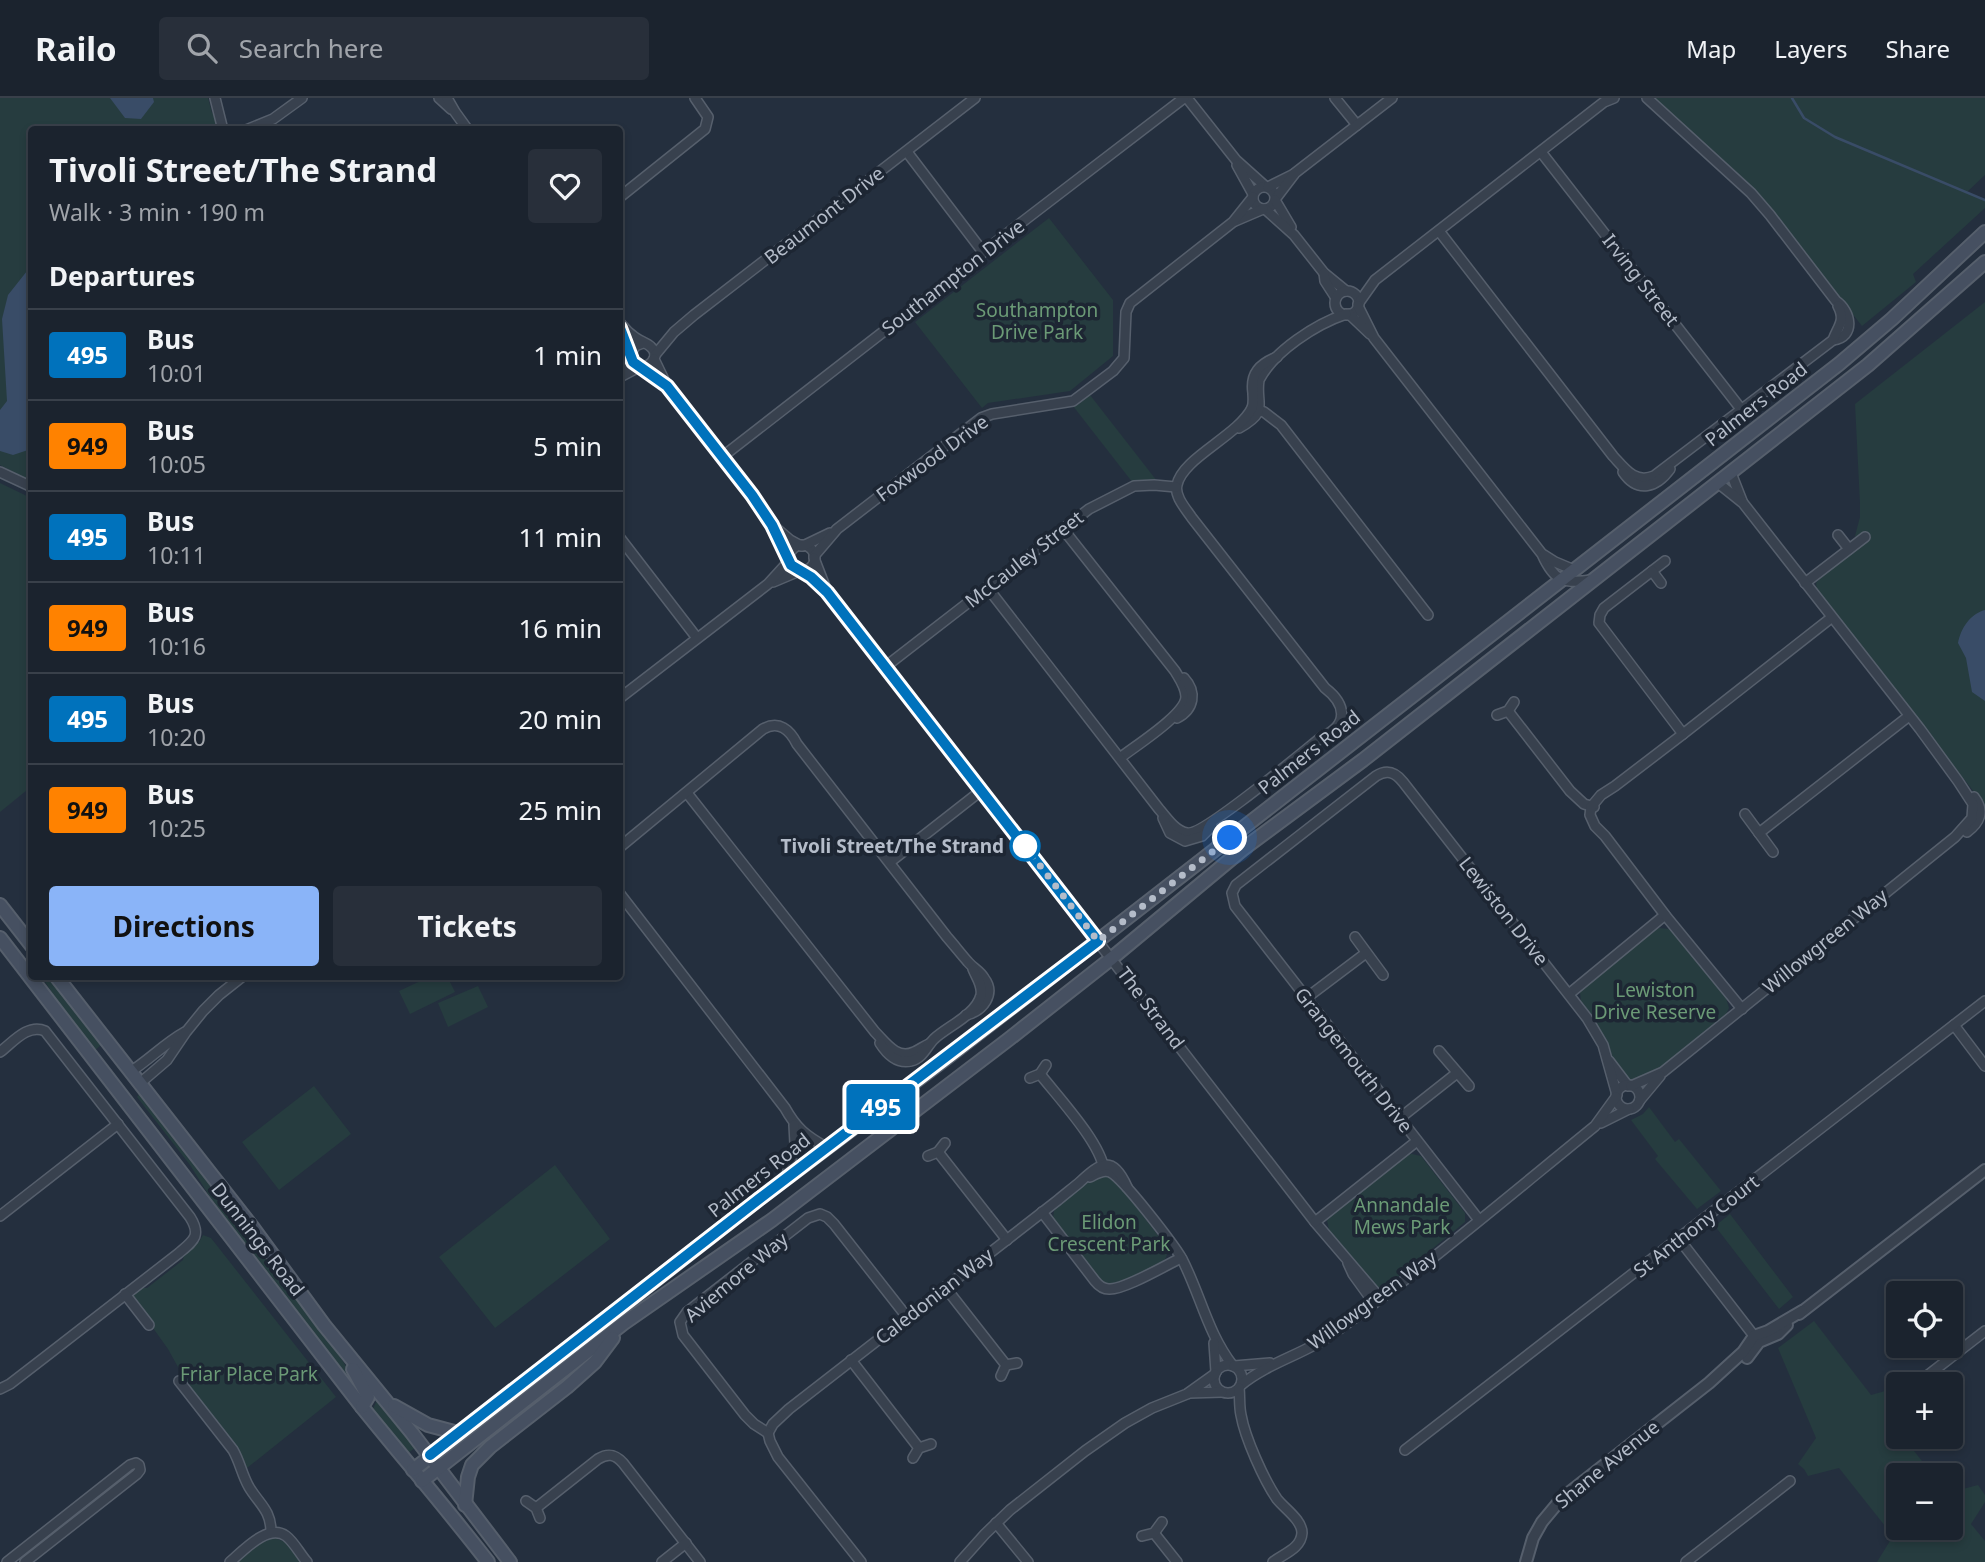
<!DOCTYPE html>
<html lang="en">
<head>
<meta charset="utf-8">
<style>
  :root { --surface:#1b232e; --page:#282f3a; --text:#f1f3f6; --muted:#a0a4aa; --line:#39404a; --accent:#8ab4f8 }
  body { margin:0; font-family:"Noto Sans",sans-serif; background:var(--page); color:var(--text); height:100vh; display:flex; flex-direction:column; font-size:26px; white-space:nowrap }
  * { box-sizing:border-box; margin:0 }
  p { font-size:23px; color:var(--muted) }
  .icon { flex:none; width:38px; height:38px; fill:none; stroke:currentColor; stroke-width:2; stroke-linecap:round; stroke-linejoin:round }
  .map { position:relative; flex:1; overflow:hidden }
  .details { position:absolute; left:28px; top:28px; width:595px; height:854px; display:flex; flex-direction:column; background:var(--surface); border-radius:7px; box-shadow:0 4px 10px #0003,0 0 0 2px var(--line) }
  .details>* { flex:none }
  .badge { padding:0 14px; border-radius:5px; font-size:24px; line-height:46px }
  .tools { position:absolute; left:1886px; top:1183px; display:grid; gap:14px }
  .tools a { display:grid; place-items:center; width:77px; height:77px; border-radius:7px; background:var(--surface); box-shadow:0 4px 10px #0003,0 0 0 2px var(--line); font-size:35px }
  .you { position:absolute; width:35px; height:35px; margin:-18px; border:5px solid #fff; border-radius:50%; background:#1a73e8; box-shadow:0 0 0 10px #1a73e833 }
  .map>.badge { position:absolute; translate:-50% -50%; box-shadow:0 0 0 4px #fff }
  h2 { padding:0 21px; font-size:26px; line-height:63px }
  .round { display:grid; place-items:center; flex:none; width:74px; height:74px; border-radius:7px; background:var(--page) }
  .summary { display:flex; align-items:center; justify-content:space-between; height:119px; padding:0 21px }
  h1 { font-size:33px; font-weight:700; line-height:52px }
  .primary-button { display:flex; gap:14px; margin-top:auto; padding:14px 21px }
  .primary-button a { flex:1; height:80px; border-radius:7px; background:var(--accent); color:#111; font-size:28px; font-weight:700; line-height:80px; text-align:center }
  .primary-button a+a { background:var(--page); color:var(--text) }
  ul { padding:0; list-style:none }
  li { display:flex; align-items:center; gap:21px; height:91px; padding:0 21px; border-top:2px solid var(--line) }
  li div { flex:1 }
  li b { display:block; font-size:26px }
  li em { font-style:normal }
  li .badge { min-width:77px; font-weight:700; text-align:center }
  header { display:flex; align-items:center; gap:42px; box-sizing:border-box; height:98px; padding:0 35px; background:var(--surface); border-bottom:2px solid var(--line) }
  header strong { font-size:33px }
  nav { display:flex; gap:38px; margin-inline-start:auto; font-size:24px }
  .search { width:490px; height:63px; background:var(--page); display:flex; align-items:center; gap:18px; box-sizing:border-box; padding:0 24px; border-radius:7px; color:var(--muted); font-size:26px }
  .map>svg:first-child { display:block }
  .green { fill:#263c3f }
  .water { fill:#394c67 }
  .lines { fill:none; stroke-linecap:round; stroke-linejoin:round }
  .stream { stroke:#394c67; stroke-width:2.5 }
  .minor-casing { stroke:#565f6c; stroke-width:12 }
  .tertiary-casing { stroke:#565f6c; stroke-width:14 }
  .secondary-casing { stroke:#565f6c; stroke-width:16 }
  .minor { stroke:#38414e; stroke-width:9 }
  .tertiary { stroke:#38414e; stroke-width:10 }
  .secondary { stroke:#465061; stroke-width:12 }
  .line-casing { stroke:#fff; stroke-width:16 }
  .line { stroke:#0072bc; stroke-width:10 }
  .walk { stroke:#b4bcc9; stroke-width:7; stroke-dasharray:0 12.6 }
  .stop-dot { fill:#fff; stroke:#0072bc; stroke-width:3.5 }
  .labels { text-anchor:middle; stroke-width:7; stroke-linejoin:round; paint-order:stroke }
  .street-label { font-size:19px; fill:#b4bcc9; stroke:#1d2633 }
  .park-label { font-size:19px; fill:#6b9a76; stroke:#1d2633 }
  .stop-label { font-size:19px; font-weight:bold; fill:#b4bcc9; stroke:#1d2633; text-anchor:end }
</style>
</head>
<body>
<header>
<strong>Railo</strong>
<div class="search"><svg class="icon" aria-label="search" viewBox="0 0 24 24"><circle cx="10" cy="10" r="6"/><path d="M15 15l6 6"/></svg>Search here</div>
<nav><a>Map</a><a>Layers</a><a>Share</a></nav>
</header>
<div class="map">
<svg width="1985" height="1464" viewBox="0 0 1985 1464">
  <rect width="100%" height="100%" fill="#242f3e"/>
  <!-- green -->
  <g class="green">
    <path d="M0,0h208l4,15 3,2 4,14 -187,1 -1,351 -31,-16z"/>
    <path d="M1652,0h333v77l-18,17 18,8v8l-72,66 3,8 -54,44 -102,-128z"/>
    <path d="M1049,120l64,82v56l-43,35 -82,12 -6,5 -67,-86z"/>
    <path d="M1985,204v504l-168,-215 -1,-8 41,-45 -2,-2 5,-19v-13l-5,-100z"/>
    <path d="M1090,297l67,86 -9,-1 -15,3 -60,-77 6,-2z"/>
    <path d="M0,385l31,15 1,288 -32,26z"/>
    <path d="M1659,830l10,1 5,4 52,65 3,10 -4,8c-20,16 -71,65 -94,65l-17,-18 -11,-25 -22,-36 -1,-10 13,-14 60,-47z"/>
    <path d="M447,878l8,16 -45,22 -11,-23 30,-14z"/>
    <path d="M42,879h6l53,68 -7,6 -27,-35z"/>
    <path d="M478,888l10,21 -40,20 -10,-24z"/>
    <path d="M314,988l37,48 -72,56 -37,-48z"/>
    <path d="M139,996l181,233 40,60 -4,2 -138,-179 -28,-45 -53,-68z"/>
    <path d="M1649,1009l26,35 4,-3 42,52 -24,18 -42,-50 3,-3 -27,-36 12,-6z"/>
    <path d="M1412,1056l9,2 44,57v9l-77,63c-8,5 -12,3 -18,-3l-41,-52 -2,-10 19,-19 60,-46z"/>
    <path d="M555,1067l55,74 -115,89 -56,-71z"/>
    <path d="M1107,1077l9,6 48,62c3,5 5,10 1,16 -5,7 -45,24 -54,26l-6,-1 -7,-5 -39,-51 -6,-10 1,-7 5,-6 33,-26 5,-3z"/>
    <path d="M1730,1116l63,83 -14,12 -64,-83z"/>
    <path d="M203,1137l8,3 125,159 -89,71 -12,-22 -51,-68 -16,-29 -25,-35v-5l-4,-5 -5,-1 -4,-7 11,-8h6l36,-28 1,-5 15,-13z"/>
    <path d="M1814,1223l57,74 28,-8v31l-5,7 5,6v6h4l30,38h-34v53h52v-36l27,-7 7,10v7l-14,22 14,17v21h-108l16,-26 -54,-68 -31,8 -4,-7 -6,-5 18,-26 -38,-90z"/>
    <path d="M377,1302l38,48 -7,5 -7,-6 -29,-36z"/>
    <path d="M275,1440l10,4 16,20h-64l27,-21z"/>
  </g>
  <!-- water -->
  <g class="water">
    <path d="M110,0h43l1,4 -13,17 -16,-1z"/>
    <path d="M31,168v183l-18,6 -13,-4v-41l7,-9 -5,-82 6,-24z"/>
    <path d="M1985,512v91l-13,-9 -6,-34 -8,-15c3,-15 12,-29 27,-33z"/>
  </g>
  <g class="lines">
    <!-- stream -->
    <path class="stream" d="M1792,0l12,20 31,19 150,63"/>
    <!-- minor casing -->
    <g class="minor-casing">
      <g id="minor">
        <path d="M215,0l8,32"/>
        <path d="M439,0l12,11"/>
        <path d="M447,0l8,14 13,18"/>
        <path d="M1187,0l49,62 29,26"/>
        <path d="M1335,0l22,27"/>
        <path d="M246,32l27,-11 29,-21"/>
        <path d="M907,54l76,100"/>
        <path d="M1541,54l200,257"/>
        <path d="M1237,67l16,29"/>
        <circle cx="1264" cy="100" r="11"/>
        <path d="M1268,89l26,-13"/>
        <path d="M620,99l85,-68 3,-12 -13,-19"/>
        <path d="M1276,100l19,-25 97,-75"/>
        <path d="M1275,102l16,27"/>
        <path d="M1265,111l29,26 30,38 22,18"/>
        <path d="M1235,123l28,-12"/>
        <path d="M1439,133l174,225c12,13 22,28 41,20l179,-136c23,-3 18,-29 3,-39l-66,-86 -19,-22 -104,-95"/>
        <path d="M1324,175l1,8 11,17"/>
        <circle cx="1347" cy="205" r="12"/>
        <path d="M1358,206l17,-24 229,-178 10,-4"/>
        <path d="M1358,208l16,32 168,216c12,27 21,30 49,26"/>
        <path d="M1349,216l21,20"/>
        <path d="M620,225c4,4 7,9 12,12 6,6 14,7 19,12 9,8 1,18 -8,20l-10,-5 -2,-8 4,-8 8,-3"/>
        <path d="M620,230l11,26"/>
        <path d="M1833,242c5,-14 13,-19 5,-34"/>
        <path d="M655,257l19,-23 20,-17 281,-217"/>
        <path d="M654,261l13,27 85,109 20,30 17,34"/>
        <path d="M643,269l23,18"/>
        <path d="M620,273l11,-15"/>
        <path d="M620,279l19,-10"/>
        <path d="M1252,310l12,4 17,13 147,190"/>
        <path d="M1239,330c31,-17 16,-23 20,-48 15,-29 57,-56 87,-66"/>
        <path d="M722,359l255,-198 6,-7 201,-154"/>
        <path d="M0,374l32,15"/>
        <path d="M1623,374c15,22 34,15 47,-3"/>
        <path d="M1731,375l11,28"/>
        <path d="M776,430l14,12 11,6"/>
        <path d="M1063,431l112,142c4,7 11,16 11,26 -1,18 -51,49 -66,61"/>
        <path d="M1838,437l11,14"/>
        <path d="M620,440l77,100"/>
        <circle cx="802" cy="460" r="13"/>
        <path d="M803,448l27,-13"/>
        <path d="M1544,457l11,7 19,8"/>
        <path d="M814,458l23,-27 144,-111 11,-4 81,-13 40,-30 11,-13 2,-46 4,-9 103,-81 20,-25"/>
        <path d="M814,460l12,31"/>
        <path d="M1665,463l-61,47 -4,7 -1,8 84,111"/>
        <path d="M800,473l11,6 16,15 488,630 65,76"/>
        <path d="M1652,473l9,12"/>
        <path d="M773,484l26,-11"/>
        <path d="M1805,485l60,-46"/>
        <path d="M987,489l172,222c8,9 16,22 28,24 16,3 117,-82 136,-97 26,-11 23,-32 2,-48l-133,-170c-6,-9 -18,-22 -15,-33 5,-27 61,-49 75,-77 2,-5 1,-10 1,-15 -3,-20 7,-29 24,-36"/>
        <path d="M885,569l204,-158 45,-23 20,-1 22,2"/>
        <path d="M620,600l148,-114 21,-23"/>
        <path d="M1508,613l62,80 14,13 10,3"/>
        <path d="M1497,617l11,-4 6,-9"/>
        <path d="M1177,620c17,-9 20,-26 7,-40"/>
        <path d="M687,695l188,239c11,11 22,28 39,20 5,-2 10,-6 15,-8"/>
        <path d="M1745,716l28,38"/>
        <path d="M1163,720l7,15 15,8 17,-5 10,-10"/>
        <path d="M1967,734c13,-10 18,-21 7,-35"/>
        <path d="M1759,735l150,-117"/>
        <path d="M620,749l143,-118c16,-9 27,1 34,15l150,193c7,8 14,17 21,25 5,6 12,9 16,16 12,16 -1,33 -18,37"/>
        <path d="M890,764l92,-72"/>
        <path d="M620,796l165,214c11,20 21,28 41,39"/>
        <path d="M1355,839l28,38"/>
        <path d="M1569,896l96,-79"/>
        <path d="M1305,901l61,-46"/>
        <path d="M1742,911l-77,-94 -60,-79 -10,-10 -5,-11 1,-8 10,-12 14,-9 68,-52 148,-116"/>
        <path d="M1954,927l31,41"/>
        <path d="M880,945c7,11 17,21 31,18 12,-3 15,-14 23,-22 14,-13 42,-24 47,-44 2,-10 -5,-18 -8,-26"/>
        <path d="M1439,953l30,35"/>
        <path d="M0,954c12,-9 28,-29 45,-21l145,186c12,19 3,24 -11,36l-134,104 -35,27 -10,5"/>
        <path d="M1609,963l19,25"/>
        <path d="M130,974c19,-12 35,-29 55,-40"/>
        <path d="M1040,976c18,23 61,69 64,96"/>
        <path d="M1030,980l10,-4 6,-9"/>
        <path d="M139,986l28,-24 19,-28 17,-21 16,-16 24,-19"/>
        <circle cx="1628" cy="999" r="12"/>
        <path d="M1631,988l32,-14 292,-235 17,-19 1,-14 -15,-23 -38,-52 -177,-226 -25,-20"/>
        <path d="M1640,1002l20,-24"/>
        <path d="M1400,1020l57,-45"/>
        <path d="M1601,1025l28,-14"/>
        <path d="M938,1054l69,88"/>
        <path d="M928,1058l10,-4 7,-9"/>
        <path d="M1090,1079c6,-3 13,-8 20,-5 13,6 64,73 72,87 19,37 25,73 51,107"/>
        <path d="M786,1080l9,-34 -1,-19"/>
        <path d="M1042,1114l53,69c4,5 8,8 14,8 15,1 57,-24 72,-31"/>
        <path d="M0,1118l118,-92"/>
        <path d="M1479,1122l-244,-314 -3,-13 4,-8 140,-109c11,-7 19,-4 27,6l184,236 16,27 14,50"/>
        <path d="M1315,1124l102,-81"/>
        <path d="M1679,1141l79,102"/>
        <path d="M1348,1165l5,11 21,29"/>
        <path d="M945,1189l61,78"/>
        <path d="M125,1196l24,31"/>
        <path d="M1214,1245l2,29"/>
        <path d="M851,1262l68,88"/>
        <circle cx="1228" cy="1281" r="14"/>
        <path d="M1234,1268l36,-3"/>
        <path d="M1001,1278l5,-11 11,-2"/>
        <path d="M1923,1281l62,-48"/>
        <path d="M179,1283l54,69c7,12 9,25 16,37 10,17 22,23 22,45"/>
        <path d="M1241,1287c28,-23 64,-31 93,-52 90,-65 175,-137 261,-207l21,-29"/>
        <path d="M1239,1290c1,9 0,18 2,27 4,23 23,65 36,84 8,10 25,21 25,34 -1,16 -19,21 -29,29"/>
        <path d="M1189,1295l33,-1"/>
        <path d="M768,1335l5,-9 16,-15 269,-209c7,-6 15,-12 22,-18 21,-20 33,-27 47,5"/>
        <path d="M768,1335l-14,-9 -9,-9 -62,-80 -3,-13 7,-10 121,-94 12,-4 7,3 7,7 73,93"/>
        <path d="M768,1335l2,8 8,16 83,105"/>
        <path d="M1405,1352l580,-449"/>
        <path d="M913,1360l6,-10 12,-4"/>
        <path d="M526,1403l10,7 4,10"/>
        <path d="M536,1410l62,-49c10,-6 17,-5 25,4l77,99"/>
        <path d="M996,1425l32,39"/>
        <path d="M1154,1435l23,29"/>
        <path d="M1142,1438l12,-3 8,-11"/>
        <path d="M7,1464l123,-97 6,-2 3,2 1,5 -3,4 -112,88"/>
        <path d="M230,1464c13,-11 38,-39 56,-26 8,6 14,18 21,26"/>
        <path d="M662,1464l24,-19"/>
        <path d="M960,1464l25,-28 25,-24 75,-59 40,-28 27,-15 35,-14 28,-20"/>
        <path d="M1686,1464l104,-81"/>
      </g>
    </g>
    <!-- tertiary casing -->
    <g class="tertiary-casing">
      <g id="tertiary">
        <path d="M1799,1216l186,-144"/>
        <path d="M1747,1260l12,-16 19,-8 9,-9"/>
        <path d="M1526,1464l7,-24 9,-16 20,-24 147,-115 34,-31 11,-16 14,-5 34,-20"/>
      </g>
    </g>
    <!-- secondary casing -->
    <g class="secondary-casing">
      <g id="secondary">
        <path d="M0,807l32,41"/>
        <path d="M0,840l362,469c42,52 85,102 126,155"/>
        <path d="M56,878l197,252 71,97 88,108 98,129"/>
        <path d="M353,1271l15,28 -6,10"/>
        <path d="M394,1308l34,19 30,8"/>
        <path d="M413,1372l346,-271 186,-140 177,-137 717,-558 53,-45 93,-87"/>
        <path d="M422,1383l202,-158 148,-103 237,-181 103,-81 131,-109 120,-89 505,-395 117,-103"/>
        <path d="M465,1407l3,-28 4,-12 18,-18 77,-60 28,-25 18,-24"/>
      </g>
    </g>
    <!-- minor -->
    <use href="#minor" class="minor"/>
    <!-- tertiary -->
    <use href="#tertiary" class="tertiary"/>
    <!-- secondary -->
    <use href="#secondary" class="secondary"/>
  </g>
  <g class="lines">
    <!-- line casing -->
    <g class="line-casing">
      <path id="line" d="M430,1357l329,-256 339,-258 -271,-349 -16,-15 -20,-12 -19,-40 -20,-30 -85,-109 -34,-24 -13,-34"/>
    </g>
    <!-- line -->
    <use href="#line" class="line"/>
    <!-- walk -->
    <path class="walk" d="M1025,748l73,95 132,-103"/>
  </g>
  <!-- markers -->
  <circle class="stop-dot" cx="1025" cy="748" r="14"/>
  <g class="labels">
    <!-- street labels -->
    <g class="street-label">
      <text transform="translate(824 117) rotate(-38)" y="7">Beaumont Drive</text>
      <text transform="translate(953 179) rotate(-38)" y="7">Southampton Drive</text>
      <text transform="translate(1641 182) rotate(52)" y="7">Irving Street</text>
      <text transform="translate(1756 306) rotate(-38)" y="7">Palmers Road</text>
      <text transform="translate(932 360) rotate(-36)" y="7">Foxwood Drive</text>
      <text transform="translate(1024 461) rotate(-38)" y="7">McCauley Street</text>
      <text transform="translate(1309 654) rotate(-38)" y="7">Palmers Road</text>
      <text transform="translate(1504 813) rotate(52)" y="7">Lewiston Drive</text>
      <text transform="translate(1825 843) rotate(-39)" y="7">Willowgreen Way</text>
      <text transform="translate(1151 910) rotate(53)" y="7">The Strand</text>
      <text transform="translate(1354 962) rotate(52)" y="7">Grangemouth Drive</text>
      <text transform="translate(759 1077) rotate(-38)" y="7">Palmers Road</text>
      <text transform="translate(1696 1128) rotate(-38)" y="7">St Anthony Court</text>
      <text transform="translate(258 1141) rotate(52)" y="7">Dunnings Road</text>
      <text transform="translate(736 1179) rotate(-40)" y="7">Aviemore Way</text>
      <text transform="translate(934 1198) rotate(-38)" y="7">Caledonian Way</text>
      <text transform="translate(1372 1202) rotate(-36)" y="7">Willowgreen Way</text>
      <text transform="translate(1607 1366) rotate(-39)" y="7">Shane Avenue</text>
    </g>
    <!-- park labels -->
    <g class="park-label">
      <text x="1037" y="219">Southampton<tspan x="1037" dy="22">Drive Park</tspan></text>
      <text x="1655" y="899">Lewiston<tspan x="1655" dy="22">Drive Reserve</tspan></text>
      <text x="1402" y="1114">Annandale<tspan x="1402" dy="22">Mews Park</tspan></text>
      <text x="1109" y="1131">Elidon<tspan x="1109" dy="22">Crescent Park</tspan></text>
      <text x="249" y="1283">Friar Place Park</text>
    </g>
    <!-- stop labels -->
    <g class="stop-label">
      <text x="1004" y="755">Tivoli Street/The Strand</text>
    </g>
  </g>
</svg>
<div class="tools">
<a><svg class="icon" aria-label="locate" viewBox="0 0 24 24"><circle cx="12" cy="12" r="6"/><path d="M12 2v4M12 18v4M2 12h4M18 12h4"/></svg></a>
<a>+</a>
<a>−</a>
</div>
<div class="you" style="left:1230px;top:740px"></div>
<b class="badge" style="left:881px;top:1009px;background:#0072bc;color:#fff">495</b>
<section class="details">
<div class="summary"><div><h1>Tivoli Street/The Strand</h1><p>Walk · 3 min · 190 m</p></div><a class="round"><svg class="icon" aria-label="heart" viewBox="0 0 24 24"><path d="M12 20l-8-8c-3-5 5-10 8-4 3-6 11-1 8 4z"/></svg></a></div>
<h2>Departures</h2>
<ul>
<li><span class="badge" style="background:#0072bc;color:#fff">495</span><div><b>Bus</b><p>10:01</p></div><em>1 min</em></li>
<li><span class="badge" style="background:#ff8200;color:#111">949</span><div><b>Bus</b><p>10:05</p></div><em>5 min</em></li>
<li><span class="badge" style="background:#0072bc;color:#fff">495</span><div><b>Bus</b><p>10:11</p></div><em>11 min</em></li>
<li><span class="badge" style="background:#ff8200;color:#111">949</span><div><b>Bus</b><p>10:16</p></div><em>16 min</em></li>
<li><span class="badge" style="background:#0072bc;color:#fff">495</span><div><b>Bus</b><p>10:20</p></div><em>20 min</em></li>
<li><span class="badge" style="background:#ff8200;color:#111">949</span><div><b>Bus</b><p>10:25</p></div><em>25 min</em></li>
</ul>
<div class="primary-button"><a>Directions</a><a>Tickets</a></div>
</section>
</div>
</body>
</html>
